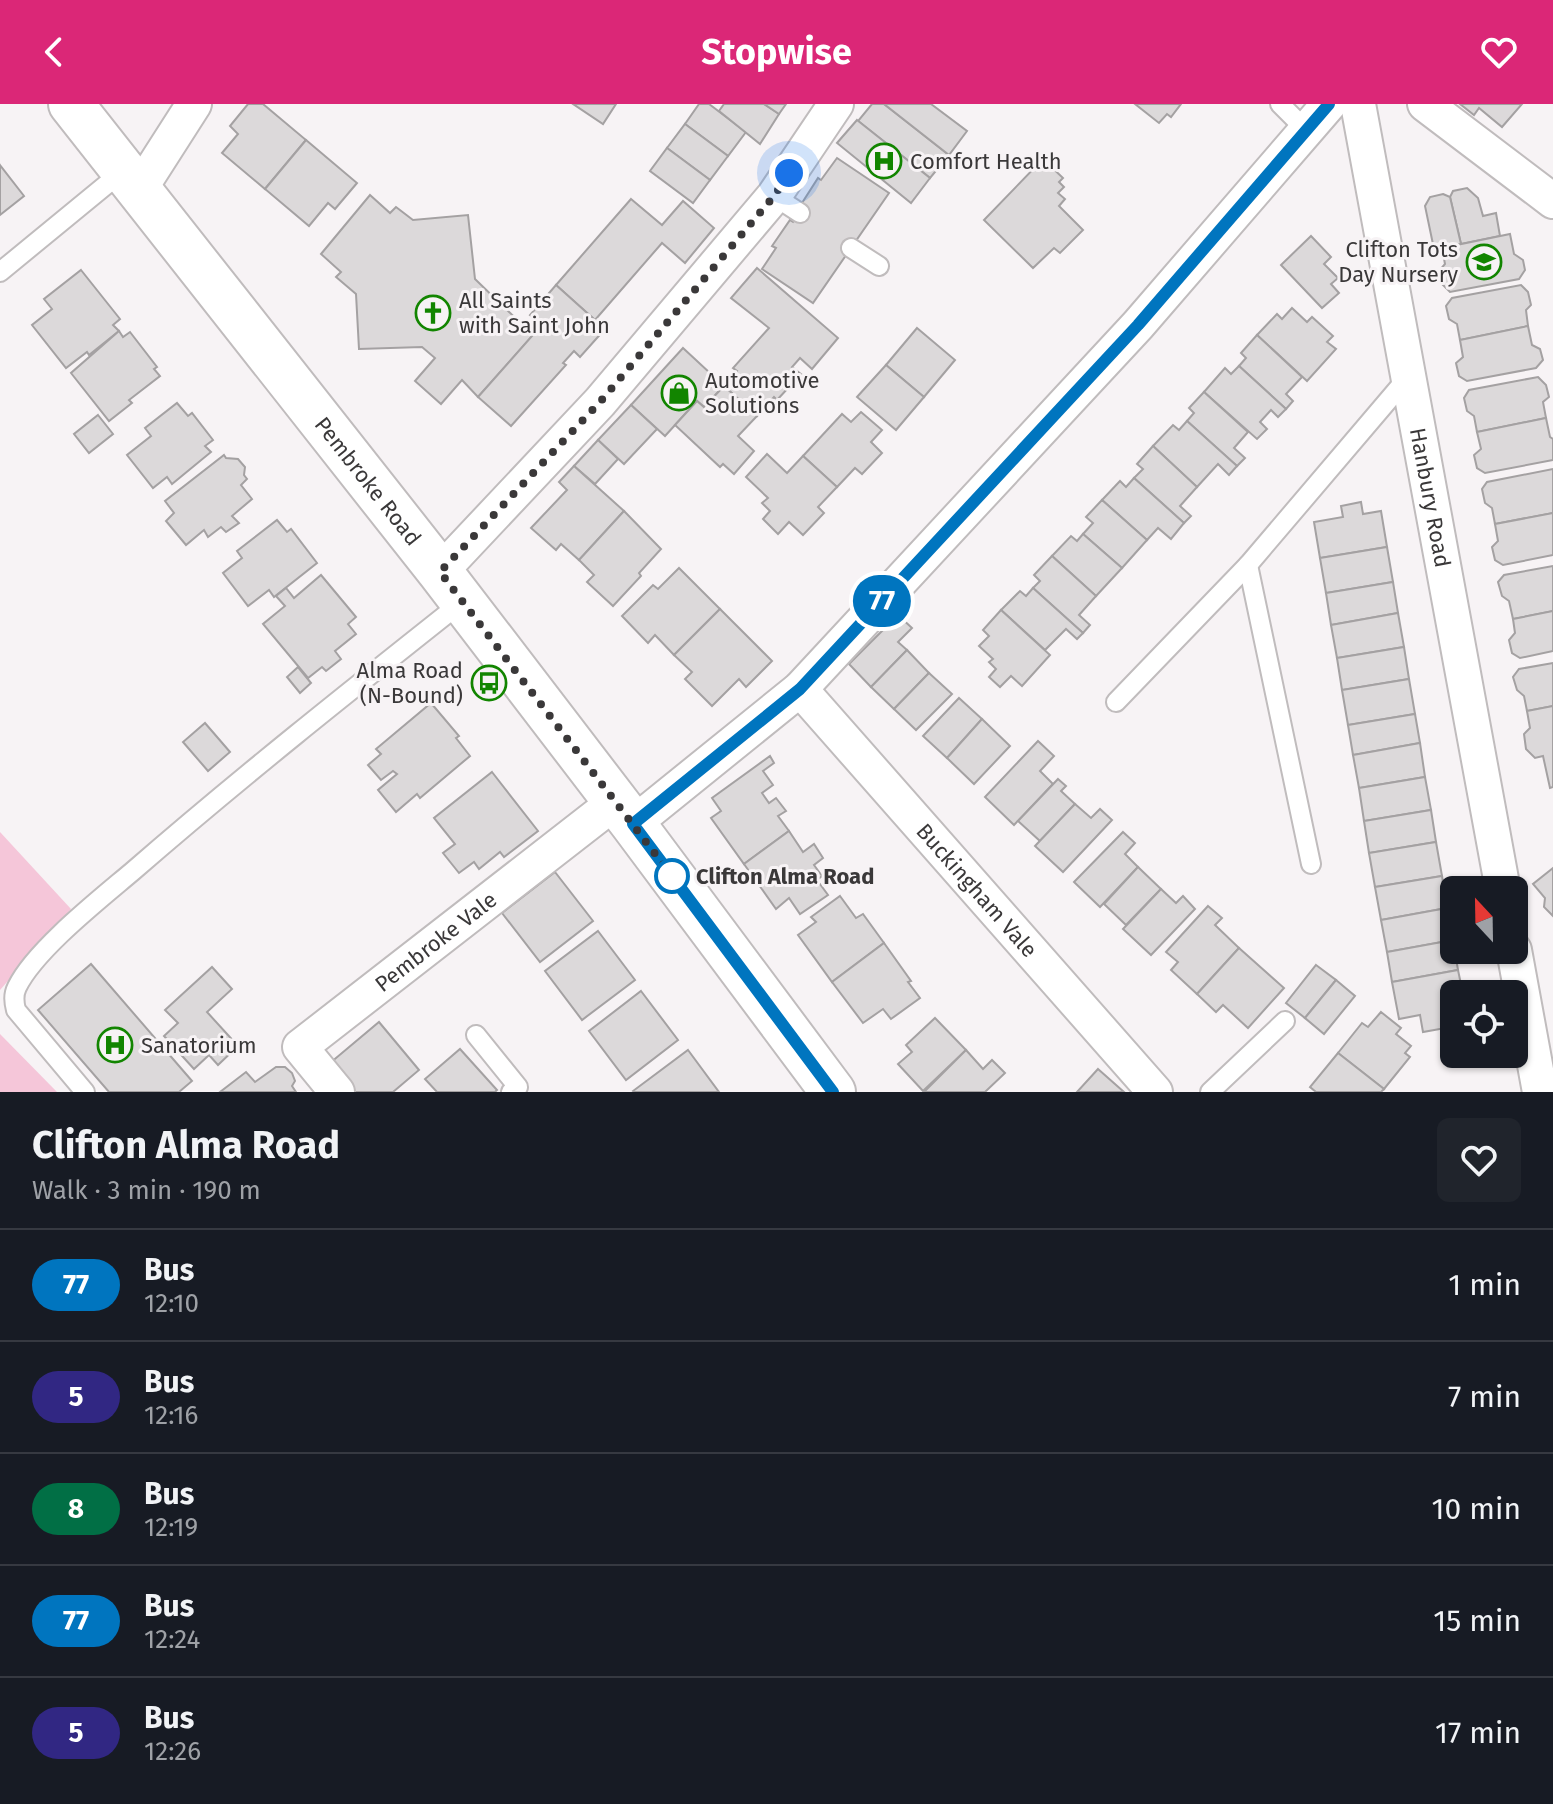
<!DOCTYPE html>
<html lang="en">
<head>
<meta charset="utf-8">
<style>
  :root { --surface:#171b24; --page:#20242c; --text:#f1f3f6; --muted:#9ea1a6; --line:#363941; --accent:#db2777 }
  body { margin:0; font-family:"Fira Sans",sans-serif; background:var(--page); color:var(--text); height:100vh; display:flex; flex-direction:column; font-size:30px; white-space:nowrap }
  * { box-sizing:border-box; margin:0 }
  p { font-size:26px; color:var(--muted) }
  .icon { flex:none; width:44px; height:44px; fill:none; stroke:currentColor; stroke-width:2; stroke-linecap:round; stroke-linejoin:round }
  .map { position:relative; height:988px; overflow:hidden }
  .side { display:flex; flex-direction:column; background:var(--surface); flex:1 }
  .side>* { flex:none }
  .badge { padding:0 16px; border-radius:26px; font-size:28px; line-height:52px }
  .needle { width:52px; rotate:338deg }
  .fabs { position:absolute; left:1440px; top:772px; display:grid; gap:16px }
  .fabs a { display:grid; place-items:center; width:88px; height:88px; border-radius:12px; background:var(--surface); box-shadow:0 2px 6px #0004; font-size:40px }
  .you { position:absolute; width:40px; height:40px; margin:-20px; border:6px solid #fff; border-radius:50%; background:#1a73e8; box-shadow:0 0 0 12px #1a73e833 }
  .map>.badge { position:absolute; translate:-50% -50%; box-shadow:0 0 0 4px #fff }
  .round { display:grid; place-items:center; flex:none; width:84px; height:84px; border-radius:12px; background:var(--page) }
  .headline { display:flex; align-items:center; justify-content:space-between; height:136px; padding:0 32px }
  h1 { font-size:38px; font-weight:700; line-height:60px }
  ul { padding:0; list-style:none }
  li { display:flex; align-items:center; gap:24px; height:112px; padding:0 32px; border-top:2px solid var(--line) }
  li div { flex:1 }
  li b { display:block; font-size:30px }
  li em { font-style:normal }
  li .badge { min-width:88px; font-weight:700; text-align:center }
  header { display:flex; justify-content:space-between; align-items:center; height:104px; padding:0 32px; background:var(--accent); color:#fff; font-size:36px; font-weight:700 }
  .map>svg:first-child { display:block }
  .green { fill:#f5c6d9 }
  .building { fill:#dcd9da; stroke:#a4a1a2; stroke-width:2 }
  .lines { fill:none; stroke-linecap:round; stroke-linejoin:round }
  .service-casing { stroke:#c0bcbd; stroke-width:22 }
  .minor-casing { stroke:#c0bcbd; stroke-width:38 }
  .secondary-casing { stroke:#c0bcbd; stroke-width:48 }
  .service { stroke:#fff; stroke-width:18 }
  .minor { stroke:#fff; stroke-width:34 }
  .secondary { stroke:#fff; stroke-width:44 }
  .line-casing { stroke:#fff; stroke-width:18 }
  .line { stroke:#0075bf; stroke-width:12 }
  .walk { stroke:#3a3839; stroke-width:8; stroke-dasharray:0 14.4 }
  .stop-dot { fill:#fff; stroke:#0075bf; stroke-width:4 }
  .labels { text-anchor:middle; stroke-width:6; stroke-linejoin:round; paint-order:stroke }
  .poi-label { font-size:22px; fill:#3a3839; stroke:#f7f3f5; text-anchor:start }
  .street-label { font-size:22px; fill:#3a3839; stroke:#f7f3f5 }
  .stop-label { font-size:22px; font-weight:bold; fill:#3a3839; stroke:#f7f3f5; text-anchor:start }
</style>
</head>
<body>
<header><svg class="icon" aria-label="back" viewBox="0 0 24 24"><path d="M15 5l-7 7 7 7"/></svg>Stopwise<svg class="icon" aria-label="heart" viewBox="0 0 24 24"><path d="M12 20l-8-8c-3-5 5-10 8-4 3-6 11-1 8 4z"/></svg></header>
<div class="map">
<svg width="1553" height="988" viewBox="0 0 1553 988">
  <rect width="100%" height="100%" fill="#f7f3f5"/>
  <!-- green -->
  <g class="green">
    <path d="M0,728l71,77 -71,81z"/>
    <path d="M0,930l57,58h-57z"/>
  </g>
  <!-- building -->
  <g class="building">
    <path d="M248,0h15l43,36 -41,49 -43,-36 16,-19 -8,-8z"/>
    <path d="M573,0h43l-13,20z"/>
    <path d="M699,0h10l37,28 -18,24 -43,-32z"/>
    <path d="M724,0h40l15,10 -19,30 -41,-33z"/>
    <path d="M764,0h22l-7,10z"/>
    <path d="M872,0h12l65,51 -19,23 -72,-57z"/>
    <path d="M884,0h47l36,27 -18,24z"/>
    <path d="M1135,0h46l-10,13 -4,-3 -8,9z"/>
    <path d="M1460,0h62l-20,23 -23,-19 -5,7z"/>
    <path d="M857,16l73,58 -19,25 -74,-60z"/>
    <path d="M685,20l43,32 -18,24 -43,-32z"/>
    <path d="M306,36l51,43 -22,26 -7,-6 -19,23 -44,-37z"/>
    <path d="M667,44l43,32 -17,23 -43,-32z"/>
    <path d="M837,54l52,35 -76,110 -51,-34 14,-21 -4,-2 18,-26 3,2 12,-17 -3,-2 16,-25 3,2z"/>
    <path d="M1043,55l20,19 -4,4 5,5 -6,6 7,6 -6,7 24,24 -23,23 -6,-5 -21,20 -49,-48z"/>
    <path d="M0,61l24,31 -24,19z"/>
    <path d="M1467,84l11,10 5,18 13,-3 4,23 -39,8 -11,-47 3,-6z"/>
    <path d="M1443,90l7,3 11,47 -27,5 -9,-43 5,-9z"/>
    <path d="M370,91l20,18 6,-6 17,13 55,-5 7,64 58,56 -55,62 -16,-17 -21,24 -26,-23 20,-23 -13,-11 -63,2 -3,-55 -20,-17 5,-5 -20,-18z"/>
    <path d="M631,95l31,26 21,-24 31,27 -29,35 -23,-20 -67,77 -39,-35z"/>
    <path d="M1510,130l4,20 9,6 2,10 -6,9 -69,13 -8,-8 -3,-13 6,-7 -3,-16z"/>
    <path d="M1311,132l20,21 -7,7 14,14 -7,6 8,9 -17,15 -41,-43z"/>
    <path d="M757,164l81,70 -26,31 -12,-11 -8,9 9,7 -24,26 -3,-3 -17,19 -33,-30 13,-15 -4,-3 36,-40 -38,-30z"/>
    <path d="M81,166l39,49 -7,6 6,6 -30,24 -2,-3 -21,16 -34,-43 20,-16 -8,-10z"/>
    <path d="M556,181l49,44 -25,28 -6,-6 -11,12 3,2 -55,61 -33,-29 55,-62 -4,-3 9,-11 -8,-6z"/>
    <path d="M1521,181l7,7 3,13 -5,5 2,16 -68,14 -3,-16 -8,-5 -3,-13 6,-8z"/>
    <path d="M1292,204l15,14 5,-5 21,19 -6,6 9,7 -29,32 -50,-46 20,-21 5,5z"/>
    <path d="M1528,222l4,19 8,4 3,11 -7,8 -69,13 -8,-5 -3,-13 7,-6 -3,-17z"/>
    <path d="M917,224l38,32 -31,37 -38,-32z"/>
    <path d="M119,227l4,6 7,-5 27,35 -3,2 6,7 -31,24 3,3 -23,18 -38,-48z"/>
    <path d="M1257,231l45,42 -16,17 7,7 -7,8 -47,-43 7,-8 -5,-5z"/>
    <path d="M683,244l41,38 -20,21 -7,-6 -32,35 -34,-31z"/>
    <path d="M886,261l38,32 -28,33 -39,-33z"/>
    <path d="M1239,262l47,43 -8,8 -7,-7 -11,12 7,7 -10,10 -53,-47 21,-24 6,6z"/>
    <path d="M1538,273l8,8 3,12 -6,5 3,16 -69,14 -3,-16 -7,-5 -3,-13 5,-8z"/>
    <path d="M724,282l33,30 -19,20 16,15 -20,23 -11,-10 -3,3 -45,-42 22,-24 7,6z"/>
    <path d="M1204,288l44,40 -14,16 11,10 -8,8 -50,-45 7,-8 -5,-5z"/>
    <path d="M177,299l11,13 4,-3 21,27 -8,6 6,6 -39,32 -5,-7 -14,11 -26,-33 24,-19 -6,-8z"/>
    <path d="M631,301l26,24 -33,35 -26,-24z"/>
    <path d="M861,308l21,18 -11,12 11,11 -20,21 -7,-6 -18,19 -34,-31 39,-42 9,8z"/>
    <path d="M98,311l15,19 -24,19 -15,-19z"/>
    <path d="M1546,314l4,19 3,2v21l-68,13 -8,-5 -3,-13 7,-6 -4,-17z"/>
    <path d="M1187,317l50,45 -8,9 -11,-11 -21,23 -44,-41 20,-21 6,5z"/>
    <path d="M598,336l20,19 -23,25 -21,-18z"/>
    <path d="M1153,342l44,41 -17,19 11,10 -7,7 -50,-45 9,-9 -6,-5z"/>
    <path d="M767,350l20,19 16,-17 34,31 -19,20 6,6 -21,22 -14,-13 -11,12 -15,-15 7,-8 -8,-8 6,-5 -22,-21z"/>
    <path d="M224,351l2,3 12,1 7,8 -1,8 3,4 -6,6 11,14 -20,17 7,7 -13,9 -5,-5 -13,10 -4,-7 -18,15 -20,-24 8,-8 -9,-12z"/>
    <path d="M574,362l50,45 -45,49 -18,-16 -5,6 -25,-22 36,-38 -8,-8z"/>
    <path d="M1553,365v44l-58,11 -3,-16 -7,-5 -3,-14 5,-7z"/>
    <path d="M1134,374l50,45 -13,16 -13,-11 -11,12 -45,-40 18,-19 6,6z"/>
    <path d="M1102,396l45,40 -25,28 -39,-34 10,-11 -7,-6z"/>
    <path d="M1361,398l2,12 18,-3 6,36 -67,11 -6,-36 29,-5 -2,-11z"/>
    <path d="M624,407l37,38 -22,24 2,3 -28,30 -26,-24 7,-7 -15,-15z"/>
    <path d="M1553,409v42l-50,10 -8,-5 -3,-13 6,-6 -3,-17z"/>
    <path d="M277,416l10,12 4,-3 26,34 -43,34 -5,-7 -21,16 -25,-33 19,-15 -5,-7z"/>
    <path d="M1083,430l39,34 -26,28 -44,-40 19,-20 6,5z"/>
    <path d="M1387,443l6,35 -67,11 -6,-35z"/>
    <path d="M1052,452l44,40 -17,19 11,10 -7,8 -50,-45 7,-7 -6,-6z"/>
    <path d="M1553,462v45l-40,8 -4,-18 -7,-5 -4,-14 6,-7z"/>
    <path d="M679,464l41,41 -46,46 -19,-20 -7,8 -26,-27 31,-31 5,4z"/>
    <path d="M321,471l35,42 -8,7 8,10 -21,17 6,8 -15,12 -4,-4 -14,11 -45,-54 22,-18 -9,-10 10,-8 8,10z"/>
    <path d="M1393,478l5,31 -67,12 -5,-32z"/>
    <path d="M1033,484l50,45 -6,6 -11,-10 -21,21 -44,-40 19,-19 6,5z"/>
    <path d="M720,505l52,52 -26,26 -7,-8 -27,27 -27,-27 7,-7 -18,-17z"/>
    <path d="M1001,506l49,45 -28,31 -11,-10 -11,11 -11,-10 7,-8 -7,-7 4,-3 -14,-13 10,-10 -6,-6z"/>
    <path d="M1553,507v40l-33,7 -8,-5 -3,-13 6,-7 -2,-14z"/>
    <path d="M1398,509l6,34 -67,11 -6,-33z"/>
    <path d="M898,511l14,13 -14,14 9,8 -36,37 -22,-23z"/>
    <path d="M1404,543l5,32 -67,11 -5,-32z"/>
    <path d="M907,546l22,23 -35,36 -23,-22z"/>
    <path d="M1553,559v43l-26,5 -3,-15 -7,-6 -4,-13 6,-8z"/>
    <path d="M298,563l13,16 -11,10 -13,-16z"/>
    <path d="M929,569l23,21 -36,36 -22,-21z"/>
    <path d="M1409,575l6,35 -67,11 -6,-35z"/>
    <path d="M959,594l23,21 -35,39 -24,-22z"/>
    <path d="M431,599l28,33 -3,2 14,18 -50,42 -3,-4 -21,18 -18,-22 19,-16 -4,-3 -12,9 -13,-15 13,-11 -5,-5z"/>
    <path d="M1553,602v81l-3,1 -7,-32 -8,2 -9,-9 -2,-15 6,-6 -3,-17z"/>
    <path d="M1415,610l5,29 -67,12 -5,-30z"/>
    <path d="M982,615l28,27 -36,38 -27,-26z"/>
    <path d="M205,619l25,29 -22,19 -25,-29z"/>
    <path d="M1038,637l16,15 -14,15 13,13 -39,41 -29,-28z"/>
    <path d="M1420,639l5,34 -66,11 -6,-33z"/>
    <path d="M770,652l4,7 -11,8 10,14 -11,8 7,10 7,-5 10,13 -8,5 11,15 -45,33 -33,-46 10,-7 -9,-13z"/>
    <path d="M492,668l46,59 -34,26 -4,-5 -21,17 -5,-7 -15,11 -16,-20 12,-9 -21,-26z"/>
    <path d="M1425,673l6,33 -67,11 -5,-33z"/>
    <path d="M1058,675l8,7 -5,5 14,13 -35,37 -22,-20z"/>
    <path d="M1075,700l16,14 9,-9 12,11 -49,52 -28,-26z"/>
    <path d="M1431,706l5,32 -67,11 -5,-32z"/>
    <path d="M789,727l14,21 11,-8 9,14 -9,7 8,11 -5,4 11,15 -28,19 -11,-16 -13,11 -32,-45z"/>
    <path d="M1123,728l12,11 -10,11 13,13 -38,40 -26,-25z"/>
    <path d="M1436,738l6,34 -67,11 -6,-34z"/>
    <path d="M1138,763l23,22 -35,36 -22,-21z"/>
    <path d="M1553,764v48l-9,-9 1,-9 -12,-14z"/>
    <path d="M555,768l38,49 -53,41 -38,-49z"/>
    <path d="M1442,772l5,32 -66,12 -6,-33z"/>
    <path d="M1161,785l15,14 7,-7 12,13 -44,46 -28,-26z"/>
    <path d="M840,792l16,22 7,-4 21,29 -52,39 -34,-47 18,-13 -5,-5z"/>
    <path d="M1208,802l14,12 -7,7 24,23 -42,46 -26,-24 7,-8 -12,-10z"/>
    <path d="M1447,804l6,32 -66,12 -6,-32z"/>
    <path d="M598,827l37,49 -53,40 -37,-49z"/>
    <path d="M1453,836l5,30 -66,12 -5,-30z"/>
    <path d="M884,839l27,38 -3,1 12,16 -29,21 -8,-10 -20,14 -31,-41z"/>
    <path d="M1239,844l45,40 -36,40 -25,-23 -7,7 -19,-18z"/>
    <path d="M91,860l101,117 -13,11h-70l-71,-82z"/>
    <path d="M1316,861l20,15 -31,38 -19,-15z"/>
    <path d="M212,863l20,22 -25,23 31,34 -20,19 -9,-10 -15,14 -30,-33 14,-13 -13,-13z"/>
    <path d="M1458,866l5,24h-9v14l-6,1 3,18 -28,5 -3,-17 -21,4 -7,-37z"/>
    <path d="M1336,876l19,16 -31,38 -19,-16z"/>
    <path d="M641,887l37,49 -52,40 -37,-49z"/>
    <path d="M1381,908l20,16 -5,6 15,12 -6,7 5,4 -26,32 -46,-36 24,-30 6,4z"/>
    <path d="M935,914l31,32 -43,41 -25,-27 14,-12 -6,-7z"/>
    <path d="M379,918l40,48 -26,22h-38l-25,-29z"/>
    <path d="M460,945l37,41 -2,2h-58l-12,-13z"/>
    <path d="M688,946l31,42h-85l-1,-1z"/>
    <path d="M966,946l17,19 9,-9 13,13 -20,19h-61z"/>
    <path d="M1338,949l46,36 -3,3h-65l-6,-5z"/>
    <path d="M276,963h9l7,6 3,8 -3,5 4,6h-76l26,-20 9,10z"/>
    <path d="M1098,965l26,23h-47z"/>
  </g>
  <g class="lines">
    <!-- service casing -->
    <g class="service-casing">
      <g id="service">
        <path d="M1280,0l26,26"/>
        <path d="M774,92l26,17"/>
        <path d="M851,144l28,18"/>
        <path d="M0,168l123,-101"/>
        <path d="M1248,461l63,299"/>
        <path d="M1116,598l132,-137 160,-188"/>
        <path d="M476,931l42,52 -7,5"/>
        <path d="M85,988l-69,-82c-2,-8 -3,-15 1,-23 18,-37 83,-88 116,-116 107,-93 218,-181 329,-269"/>
        <path d="M1210,988l75,-71"/>
      </g>
    </g>
    <!-- minor casing -->
    <g class="minor-casing">
      <g id="minor">
        <path id="s1" d="M1358,0l145,786"/>
        <path d="M1425,0l128,97"/>
        <path d="M139,86l55,-86"/>
        <path d="M440,468l160,-170 174,-206 62,-92"/>
        <path id="s2" d="M800,585l355,403"/>
        <path d="M633,720l167,-135 338,-364 191,-221"/>
        <path d="M1514,846l26,142"/>
        <path id="s3" d="M337,988l-37,-45 315,-245"/>
      </g>
    </g>
    <!-- secondary casing -->
    <g class="secondary-casing">
      <g id="secondary">
        <path id="s4" d="M71,0l369,468 193,252 200,268"/>
      </g>
    </g>
    <!-- service -->
    <use href="#service" class="service"/>
    <!-- minor -->
    <use href="#minor" class="minor"/>
    <!-- secondary -->
    <use href="#secondary" class="secondary"/>
  </g>
  <g class="lines">
    <!-- line casing -->
    <g class="line-casing">
      <path id="line" d="M833,988l-200,-268 167,-135 338,-364 191,-221"/>
    </g>
    <!-- line -->
    <use href="#line" class="line"/>
    <!-- walk -->
    <path class="walk" d="M672,772l-232,-304 160,-170 174,-206 15,-23"/>
  </g>
  <!-- icons -->
  <defs>
    <g id="hospital-ring" transform="scale(1.8)"><circle r="9.5" fill="#f7f3f5" stroke="#128500" stroke-width="1.5"/><path d="M-5-5h3v3.5h4V-5h3V5h-3V1.5h-4V5h-3Z" fill="#128500"/></g>
    <g id="school-ring" transform="scale(1.8)"><circle r="9.5" fill="#f7f3f5" stroke="#128500" stroke-width="1.5"/><path d="M0-5L7-2L0 1L-7-2ZM-4 1L0 2.5L4 1V4Q0 6-4 4Z" fill="#128500"/></g>
    <g id="church-ring" transform="scale(1.8)"><circle r="9.5" fill="#f7f3f5" stroke="#128500" stroke-width="1.5"/><path d="M-1.2-6h2.4v3.5h3.3v2.4h-3.3V6h-2.4V-.1h-3.3v-2.4h3.3Z" fill="#128500"/></g>
    <g id="shop-ring" transform="scale(1.8)"><circle r="9.5" fill="#f7f3f5" stroke="#128500" stroke-width="1.5"/><path d="M-5-2.5h2.3a2.7 3.5 0 0 1 5.4 0H5L5.5 6h-11ZM-1.5-2.5h3a1.5 2.3 0 0 0-3 0Z" fill="#128500"/></g>
    <g id="bus-ring" transform="scale(1.8)"><circle r="9.5" fill="#f7f3f5" stroke="#128500" stroke-width="1.5"/><path d="M-5-6H5V4H4V6H2V4H-2V6H-4V4H-5ZM-3.5-4V0h7V-4ZM-3.5 1.2v1.5H-2V1.2ZM2 1.2v1.5H3.5V1.2Z" fill="#128500"/></g>
  </defs>
  <g fill-rule="evenodd">
    <use href="#hospital-ring" x="884" y="57"/>
    <use href="#school-ring" x="1484" y="158"/>
    <use href="#church-ring" x="433" y="209"/>
    <use href="#shop-ring" x="679" y="289"/>
    <use href="#bus-ring" x="489" y="579"/>
    <use href="#hospital-ring" x="115" y="941"/>
  </g>
  <!-- markers -->
  <circle class="stop-dot" cx="672" cy="772" r="16"/>
  <g class="labels">
    <!-- poi labels -->
    <g class="poi-label">
      <text x="910" y="65">Comfort Health</text>
      <text x="1458" y="153" text-anchor="end">Clifton Tots<tspan x="1458" dy="25">Day Nursery</tspan></text>
      <text x="459" y="204">All Saints<tspan x="459" dy="25">with Saint John</tspan></text>
      <text x="705" y="284">Automotive<tspan x="705" dy="25">Solutions</tspan></text>
      <text x="463" y="574" text-anchor="end">Alma Road<tspan x="463" dy="25">(N-Bound)</tspan></text>
      <text x="141" y="949">Sanatorium</text>
    </g>
    <!-- street labels -->
    <g class="street-label">
      <text dy="8" stroke="none"><textPath href="#s4" startOffset="480">Pembroke Road</textPath></text>
      <text dy="8" stroke="none"><textPath href="#s1" startOffset="400">Hanbury Road</textPath></text>
      <text dy="8" stroke="none"><textPath href="#s2" startOffset="268">Buckingham Vale</textPath></text>
      <text dy="8" stroke="none"><textPath href="#s3" startOffset="230">Pembroke Vale</textPath></text>
    </g>
    <!-- stop labels -->
    <g class="stop-label">
      <text x="696" y="780">Clifton Alma Road</text>
    </g>
  </g>
</svg>
<div class="fabs">
<a><svg class="needle" viewBox="-14 -14 28 28"><path d="M0-13l5 13h-10z" fill="#e53935"/><path d="M0 13l5-13h-10z" fill="#9ea1a6"/></svg></a>
<a><svg class="icon" aria-label="locate" viewBox="0 0 24 24"><circle cx="12" cy="12" r="6"/><path d="M12 2v4M12 18v4M2 12h4M18 12h4"/></svg></a>
</div>
<div class="you" style="left:789px;top:69px"></div>
<b class="badge" style="left:882px;top:497px;background:#0075bf;color:#fff">77</b>
</div>
<section class="side">
<div class="headline"><div><h1>Clifton Alma Road</h1><p>Walk · 3 min · 190 m</p></div><a class="round"><svg class="icon" aria-label="heart" viewBox="0 0 24 24"><path d="M12 20l-8-8c-3-5 5-10 8-4 3-6 11-1 8 4z"/></svg></a></div>
<ul>
<li><span class="badge" style="background:#0075bf;color:#fff">77</span><div><b>Bus</b><p>12:10</p></div><em>1 min</em></li>
<li><span class="badge" style="background:#312783;color:#fff">5</span><div><b>Bus</b><p>12:16</p></div><em>7 min</em></li>
<li><span class="badge" style="background:#016f45;color:#fff">8</span><div><b>Bus</b><p>12:19</p></div><em>10 min</em></li>
<li><span class="badge" style="background:#0075bf;color:#fff">77</span><div><b>Bus</b><p>12:24</p></div><em>15 min</em></li>
<li><span class="badge" style="background:#312783;color:#fff">5</span><div><b>Bus</b><p>12:26</p></div><em>17 min</em></li>
</ul>
</section>
</body>
</html>
